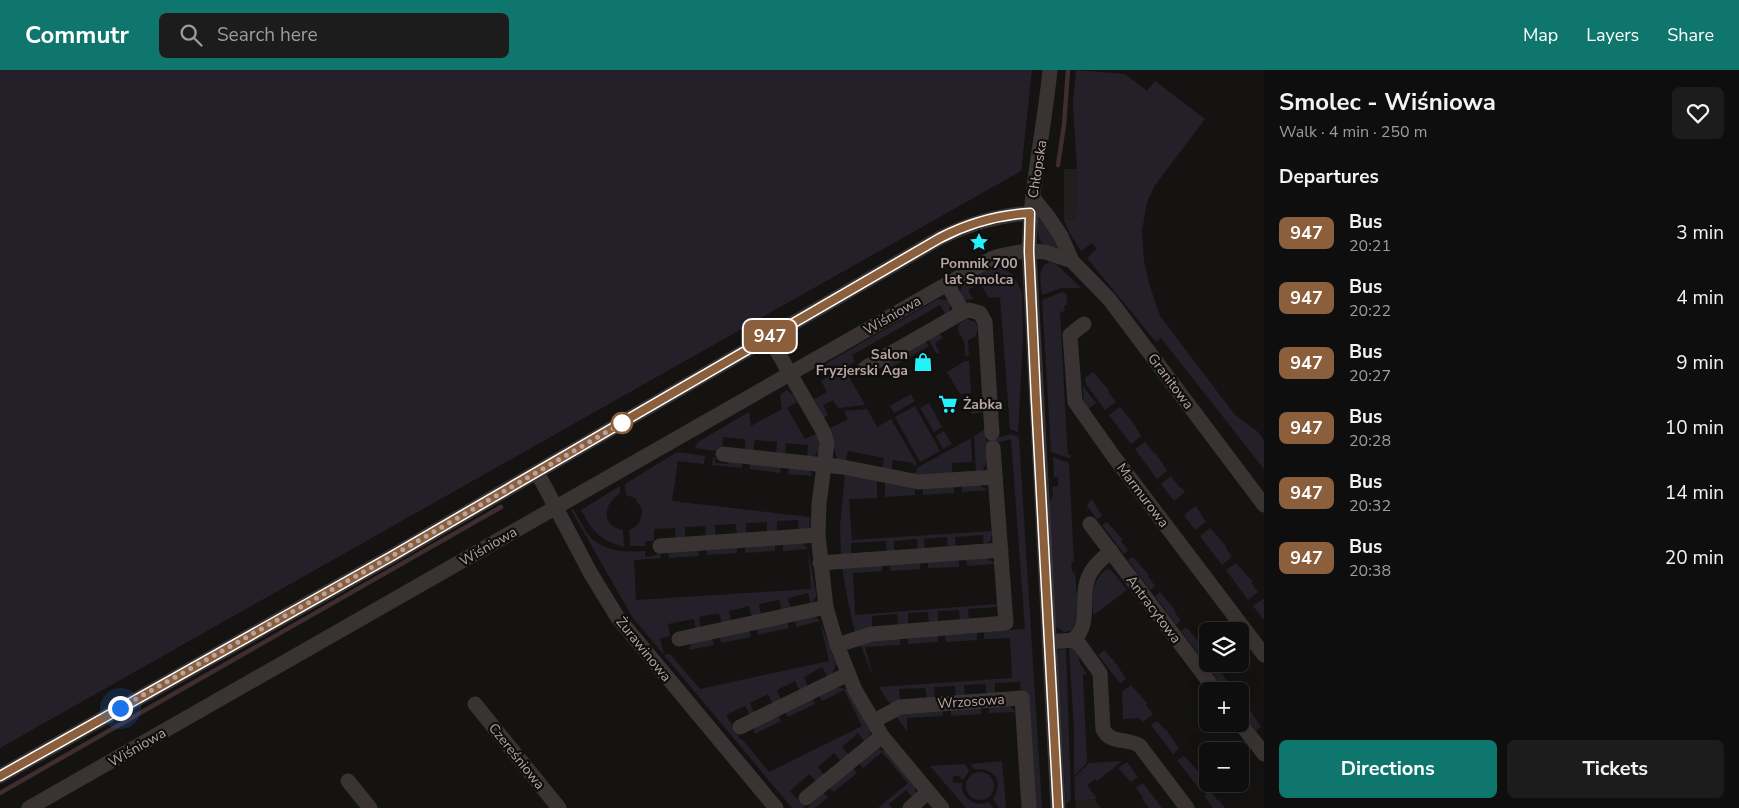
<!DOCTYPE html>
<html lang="en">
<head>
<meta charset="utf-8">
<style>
  :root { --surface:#0f0e0e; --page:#1d1c1c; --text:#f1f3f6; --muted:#9b9c9e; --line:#2f2e2e; --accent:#0f766e }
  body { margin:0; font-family:"Nunito Sans",sans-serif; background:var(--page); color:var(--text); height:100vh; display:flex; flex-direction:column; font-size:19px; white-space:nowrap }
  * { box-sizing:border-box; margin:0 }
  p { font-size:16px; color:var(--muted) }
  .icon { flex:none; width:28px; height:28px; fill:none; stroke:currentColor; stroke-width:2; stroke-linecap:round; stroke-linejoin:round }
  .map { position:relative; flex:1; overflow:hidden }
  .sheet { display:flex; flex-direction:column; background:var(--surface); width:475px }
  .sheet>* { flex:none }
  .badge { padding:0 10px; border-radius:8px; font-size:18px; line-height:32px }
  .tools { position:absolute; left:1199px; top:552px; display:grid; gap:10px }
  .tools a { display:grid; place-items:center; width:50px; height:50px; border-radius:8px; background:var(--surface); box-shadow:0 5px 20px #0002,0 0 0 1px var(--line); font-size:25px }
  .you { position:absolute; width:25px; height:25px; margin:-12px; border:4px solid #fff; border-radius:50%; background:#1a73e8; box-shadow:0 0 0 8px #1a73e833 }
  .map>.badge { position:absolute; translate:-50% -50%; box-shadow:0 0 0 2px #fff }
  h2 { padding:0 15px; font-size:19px; line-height:45px }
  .round { display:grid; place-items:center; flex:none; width:52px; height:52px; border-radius:8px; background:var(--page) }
  .summary { display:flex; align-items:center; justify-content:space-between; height:85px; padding:0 15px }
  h1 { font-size:24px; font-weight:700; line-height:38px }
  .action { display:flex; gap:10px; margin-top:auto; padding:10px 15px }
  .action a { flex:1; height:58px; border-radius:8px; background:var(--accent); color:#fff; font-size:20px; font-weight:700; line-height:58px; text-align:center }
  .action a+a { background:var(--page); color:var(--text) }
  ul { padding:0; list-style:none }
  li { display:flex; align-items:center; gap:15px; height:65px; padding:0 15px }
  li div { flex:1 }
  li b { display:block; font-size:19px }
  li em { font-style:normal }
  li .badge { min-width:55px; font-weight:700; text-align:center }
  header { display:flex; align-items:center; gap:30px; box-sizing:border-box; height:70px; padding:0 25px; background:var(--accent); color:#fff }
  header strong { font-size:24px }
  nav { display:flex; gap:28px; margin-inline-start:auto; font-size:18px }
  .search { width:350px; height:45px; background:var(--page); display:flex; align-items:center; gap:12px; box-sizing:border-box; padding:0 18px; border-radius:8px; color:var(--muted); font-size:19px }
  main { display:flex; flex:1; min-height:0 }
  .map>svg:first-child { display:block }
  .built { fill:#211f1e }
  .green { fill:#242029 }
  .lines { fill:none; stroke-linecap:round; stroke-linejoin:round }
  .stream { stroke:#3f2d30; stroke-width:4.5 }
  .minor { stroke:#393433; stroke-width:15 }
  .line-casing { stroke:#fff; stroke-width:11 }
  .line { stroke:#8b5e3c; stroke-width:8 }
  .walk { stroke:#b5a4a3; stroke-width:5; stroke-dasharray:0 9 }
  .stop-dot { fill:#fff; stroke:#8b5e3c; stroke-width:2.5 }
  .labels { text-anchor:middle; stroke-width:4.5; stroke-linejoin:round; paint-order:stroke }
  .street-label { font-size:14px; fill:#b5a4a3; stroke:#0f0e0d }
  .poi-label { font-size:14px; font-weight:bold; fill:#b5a4a3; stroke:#0f0e0d }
</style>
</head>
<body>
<header>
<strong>Commutr</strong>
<div class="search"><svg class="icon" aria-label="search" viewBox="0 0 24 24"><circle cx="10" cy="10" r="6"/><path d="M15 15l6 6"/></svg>Search here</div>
<nav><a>Map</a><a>Layers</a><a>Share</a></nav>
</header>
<main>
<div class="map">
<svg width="1264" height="738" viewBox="0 0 1264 738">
  <rect width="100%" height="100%" fill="#141312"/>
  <!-- built -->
  <g class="built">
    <path d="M1064,99h13l-1,50 -12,1z"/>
    <path d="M1075,729h19l7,9h-25z"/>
  </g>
  <!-- green -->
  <g class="green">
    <path d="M0,0h1032l-11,101 -1021,577z"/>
    <path d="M1076,0l49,4 22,17 8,-10 50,38 -50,66 -8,17 -5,29 2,30 6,26 10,29 75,99 23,17 6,9v28l-103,-131 -5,4 -69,-84 10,-9 -5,-6 -11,8 -12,-19 -5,-12 12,-1 1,-50 -4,-66z"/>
    <path d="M1041,148l7,5 10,24 -2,2c-19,-4 -19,-12 -18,-30z"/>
    <path d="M1050,192l6,2 25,24h-20l-19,7c-1,-12 -6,-28 8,-33z"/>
    <path d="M998,198l6,1 8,5 10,18 1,47 -5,93 -8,-3 -10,-132 -11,1 -9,-15 -12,7 5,9 -8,1 -5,-6 2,-10 27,-15z"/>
    <path d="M1062,222l4,2 1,11h-3l1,6 -5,1 7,131 1,12h3v3h-2l-18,-6 -9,-152z"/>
    <path d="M938,229l10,1c3,6 3,11 -2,15l-6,-10 -88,50 3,7 -11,6 21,37 -27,3 -5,-8 -10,5 5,10 -5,3 -10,-18 14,-8 -6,-11 9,-6 -5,-11z"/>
    <path d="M967,249l8,3 3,5 -2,9 -8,4 1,15 -4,1c0,-5 0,-13 -2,-17 -4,-6 -6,-7 -4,-15z"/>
    <path d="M940,264l3,4 -8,5 5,10 -3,1 -9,-15z"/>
    <path d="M925,271l4,5 -42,24 -3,-6z"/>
    <path d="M965,291h4l2,32 -11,1 -13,-22z"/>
    <path d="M1093,302l16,18 -1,2 8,10 -11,8 -19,-26 -1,-6z"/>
    <path d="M1083,316l13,17 -9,7 -3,-4z"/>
    <path d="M787,320l6,5 4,7 -10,6 18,31 11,-5 3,6v11l-5,5 -7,1 1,-12 -22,-2 -1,12 -9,-1 1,-12 -22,-2 -2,11 -8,-1v-11l-22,-2 -1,11h-5v3l-22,-3 3,-6 51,-30 2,14 31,-17 -2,-14z"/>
    <path d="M911,324l4,7 -21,12 -4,-7z"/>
    <path d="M963,328h8l1,13 12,-1v2l-12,2z"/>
    <path d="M929,333l13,24 -8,5 -14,-24z"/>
    <path d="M915,336l25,45 -20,11 -25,-45z"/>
    <path d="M1120,337l12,14 9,15 -10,8 -22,-29z"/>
    <path d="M867,339l10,18 14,-8 26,45 -4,3 1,-4 -21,-3 -2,10 -9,-1 2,-11 -36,-7 -3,11 -8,-3 -8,-30 19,-10 -4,-8z"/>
    <path d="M985,359l1,12 25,-7 8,3 23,371h-6l-9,-115h-6l-1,-11 -25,1v12h-9v-11l-22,1 1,12h-9l-1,-11 -21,1 1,11 -8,1 -2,-11 -26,1 1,12 -10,3 -11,-17 133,-9 -2,-40 -26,1v-7l41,-3 -14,-190 -26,7c1,11 5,23 -9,27l-2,-37z"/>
    <path d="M944,361l8,13 -9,5 -7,-13z"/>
    <path d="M971,368l1,24 -20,1v12h-37l2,-7z"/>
    <path d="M1145,372l9,11 1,-1 12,19 -10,8 -22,-30z"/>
    <path d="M677,382l28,4 -1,8 -26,-3 -6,40 138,16 -1,11 -4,3h-6l-1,-11 -21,1v12h-10v-11l-21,1v12h-9l-1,-11 -21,1v12h-9l-1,-11 -20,1v12h-9l-1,-11 -21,1v12h-9v5h-15l-1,-16c10,-3 13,-11 13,-21l-7,-11 -9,-3 -1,-11z"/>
    <path d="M713,387l3,1 -1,5 12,1 4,-4 11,1v7l-30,-3z"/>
    <path d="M1053,387l16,6 5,99 -3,1 1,9 3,1c1,18 6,40 -3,57l-7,2 -8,-4 -2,-4 -6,-122 4,-7 -1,-8 6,-1v-9h-4z"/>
    <path d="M750,393l31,4 -1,6 -30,-4z"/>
    <path d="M789,398l20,2 4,6 -25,-2z"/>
    <path d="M845,404l32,6v18l-28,1 3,41 140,-9 -1,9 -7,6 -1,-11 -28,2 1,11h-8l-1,-11 -23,2 1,11h-7l-1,-11 -23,2v11h-7l-1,-11 -35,2v12h-10l-1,-29z"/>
    <path d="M1171,406l9,12 1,-1 4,5 -11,9 -13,-17z"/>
    <path d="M885,411l30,6v8l-30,2z"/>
    <path d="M962,415h16l10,5 -26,2z"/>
    <path d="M620,416v8c-18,10 -19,33 3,36l1,17c-26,-8 -30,-14 -43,-37z"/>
    <path d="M954,416v7l-31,2v-7z"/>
    <path d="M1092,429l10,17 -5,3 -10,-13 2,-4z"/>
    <path d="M1196,436l10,16 -11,8 -11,-15z"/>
    <path d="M573,439c5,8 9,16 14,24 13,18 38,20 58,18v6l9,-1 6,-4 1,6 -27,2 2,40 175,-11 -3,-40 -25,2v-8c9,0 20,-3 25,6l8,44v4l-5,7 -3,-11 -20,5 3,11 -9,2 -3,-11 -20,4 2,11 -9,3 -3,-12 -20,5 2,11 -9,2 -3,-11 -20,4 2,12 -5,1 -2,-11 -26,5 2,12 -10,3 4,16 6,-1 30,35 129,-28 -9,-40 -24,6 -1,-7c8,-2 19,-6 25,1l16,44 -4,9 -4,3 -6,-10 -18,10 4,10 -8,4 -5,-10 -18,9 4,10 -8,4 -5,-10 -18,9 4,10 -4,2 -5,-9 -19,9 14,24h2l27,33 93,-46 -18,-36 -22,11 -3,-6 17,-8 10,2 25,41 -1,6 -5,6 -7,-9 -16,14 7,8 -7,7 -8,-9 -16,14 7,9 -8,6 -8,-8 -19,17 15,17h-13l-159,-190 -62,-108z"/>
    <path d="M1107,452l16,18 -2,1 7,9 -4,4 -22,-29z"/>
    <path d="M1210,458l16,18 -1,1 7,10 -10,8 -22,-29z"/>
    <path d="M775,474v7l-30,2v-7z"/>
    <path d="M737,477v6l-30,2 -1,-7z"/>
    <path d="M698,479l1,7 -30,2 -1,-7z"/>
    <path d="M1133,487l16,18 -1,1 7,10 -5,4 -22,-30z"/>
    <path d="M986,488l7,4 1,2 -27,2 -1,-7z"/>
    <path d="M959,490v7l-31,1v-7z"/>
    <path d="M920,492v7l-30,2v-7z"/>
    <path d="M1236,493l17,19 -2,1 7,9 -10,8 -22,-30z"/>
    <path d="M882,494v7l-29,2 2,42 142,-11 -1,3 -28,2 1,12 -9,1 -1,-12 -21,1v12l-9,1 -1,-12 -20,1v12l-10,1 -1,-12 -25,2v12l-17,5 -7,-31 -6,-35z"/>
    <path d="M1107,499l4,1 16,20 -32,24 -2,-1c-1,-19 -2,-31 14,-44z"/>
    <path d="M1160,522l15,18 -1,1 7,10 -5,4 -21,-29z"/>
    <path d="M1263,529l1,1v20l-11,-14z"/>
    <path d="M787,551l2,7 -31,7 -1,-7z"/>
    <path d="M1186,557l16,19 -1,1 6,9 -4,4 -22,-29z"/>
    <path d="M749,559l2,8 -30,6 -1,-7z"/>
    <path d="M977,563v7l-31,2 -1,-7z"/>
    <path d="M938,565v7l-30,2 -1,-7z"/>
    <path d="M712,568l2,7 -25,5 3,-7z"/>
    <path d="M900,568v7l-35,2 9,32 -14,-36 17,-3z"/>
    <path d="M1066,577l5,153 -5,4 -9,-147 2,-7z"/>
    <path d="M1069,577c9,3 9,8 11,16 1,4 5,8 7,11l-4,1 4,88 -13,13v-45z"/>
    <path d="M1104,580l8,9h1l13,20 -6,4 -22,-28z"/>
    <path d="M1211,594h2l7,9 1,-1 13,19h-8l-18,-25z"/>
    <path d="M1131,615l16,18 -1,2 7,9 -10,8 -4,-4 -16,1 -1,-27z"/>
    <path d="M812,628l3,6 -27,13 -3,-5z"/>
    <path d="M1240,629l6,8h2l13,20 -5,4 -16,-22z"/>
    <path d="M1008,635l8,7 -27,1v-6z"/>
    <path d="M981,637v7l-30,2v-7z"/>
    <path d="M943,640v6l-36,2v13l-12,-16 4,-2z"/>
    <path d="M778,645l3,6 -27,13v-6z"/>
    <path d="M1157,651l8,9 1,-1 13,20 -6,5 -22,-29z"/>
    <path d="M878,679l7,2 30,36 1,6 -3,5 -7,-8 -17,14 3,4h-14l30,-25 -26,-31 -19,16 -4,-5z"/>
    <path d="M1184,686l12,13 10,16 -6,5 -23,-30z"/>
    <path d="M1002,691l4,47h-7l-6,-9c11,-18 2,-31 -19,-30l-3,-5z"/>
    <path d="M1122,691l-25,20 -2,-2 -8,6 10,14h-22l-1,-21 15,-15z"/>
    <path d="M1127,692l11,15 -7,5 -13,-14z"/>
    <path d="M965,694l4,7 -6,9 -4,-4h-5l-2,4 2,3h8c-2,15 13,25 27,19l4,6h-27l-36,-42z"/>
    <path d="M853,698l4,5 -23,19 -5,-4z"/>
    <circle cx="980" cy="716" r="14"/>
    <path d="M1143,713l19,25h-13l-7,-9 1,-2 -7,-9z"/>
    <path d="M1210,721l8,10 1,-1 6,8h-12l-9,-12z"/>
    <path d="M823,723l5,4 -13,11h-8z"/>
  </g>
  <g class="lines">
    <!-- stream -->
    <g class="stream">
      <path d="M1058,95l6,-40 4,-55"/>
      <path d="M0,723l501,-286"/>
    </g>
    <!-- minor -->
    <g class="minor">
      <path d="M1050,0c-6,61 -20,121 -21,181l29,557"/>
      <path d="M1033,128l16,20 12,18 11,25 37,38 155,206"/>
      <path d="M1029,181l16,1 27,9"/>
      <path d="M947,214l16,28"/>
      <path d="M1084,254l-14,11 5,67 39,55 150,198"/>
      <path d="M769,267l54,94 4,12 -8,61 -1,31 8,72 11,38 18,45 27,46 60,72"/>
      <path d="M865,298l98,-56 6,-2 11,3 5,9 7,111"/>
      <path d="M723,384l120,13 76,15 76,-5"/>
      <path d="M537,402l54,102 27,44 158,190"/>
      <path d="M1090,454l126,167"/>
      <path d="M660,476l158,-11"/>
      <path d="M820,493l181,-13"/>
      <path d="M679,569l147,-32"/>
      <path d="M1073,570c17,-14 9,-36 13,-55 3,-15 13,-24 25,-34"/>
      <path d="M1049,572l24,-2 7,5 20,28 3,56c7,16 25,8 37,17l47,62"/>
      <path d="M837,575l35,-11 134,-11 -13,-175"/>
      <path d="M475,634l84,104"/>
      <path d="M874,651l26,-14 122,-9 7,110"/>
      <path d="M1240,653l24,31"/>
      <path d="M740,657l108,-53"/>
      <path d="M0,706l392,-220 548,-318c31,-15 56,-22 90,-25"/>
      <path d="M348,711l22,27"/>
      <path d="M806,728l76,-62"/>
      <path d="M29,738l962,-549 8,-3 21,-4"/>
      <path d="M910,738l18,-16"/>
    </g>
  </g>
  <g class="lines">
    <!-- line casing -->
    <g class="line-casing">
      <path id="line" d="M0,706l392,-220 548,-318c29,-15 57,-23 90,-25l-1,38 7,149 22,408"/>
    </g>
    <!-- line -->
    <use href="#line" class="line"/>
    <!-- walk -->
    <path class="walk" d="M120,638l272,-152 230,-133"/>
  </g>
  <!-- icons -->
  <defs>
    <g id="sight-bare" transform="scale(1.5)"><path d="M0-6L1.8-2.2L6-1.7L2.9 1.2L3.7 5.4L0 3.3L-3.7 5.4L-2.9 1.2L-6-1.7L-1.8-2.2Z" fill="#24f2fa" stroke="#0f0e0d" stroke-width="2.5" paint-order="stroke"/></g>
    <g id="shop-bare" transform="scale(1.5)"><path d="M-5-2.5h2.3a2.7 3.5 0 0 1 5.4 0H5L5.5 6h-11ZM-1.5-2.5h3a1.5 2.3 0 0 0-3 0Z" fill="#24f2fa" stroke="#0f0e0d" stroke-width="2.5" paint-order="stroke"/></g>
    <g id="supermarket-bare" transform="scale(1.5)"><path d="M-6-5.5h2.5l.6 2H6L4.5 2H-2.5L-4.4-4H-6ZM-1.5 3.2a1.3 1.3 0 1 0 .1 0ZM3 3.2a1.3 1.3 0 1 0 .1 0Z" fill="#24f2fa" stroke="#0f0e0d" stroke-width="2.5" paint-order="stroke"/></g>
  </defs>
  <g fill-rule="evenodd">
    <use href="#sight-bare" x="979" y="172"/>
    <use href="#shop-bare" x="923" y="292"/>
    <use href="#supermarket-bare" x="948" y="334"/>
  </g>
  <!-- markers -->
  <circle class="stop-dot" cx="622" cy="353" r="10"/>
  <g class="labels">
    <!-- street labels -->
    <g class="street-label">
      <text transform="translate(1037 99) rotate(-81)" y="5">Chłopska</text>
      <text transform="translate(892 245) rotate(-30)" y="5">Wiśniowa</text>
      <text transform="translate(1171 311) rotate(53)" y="5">Granitowa</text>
      <text transform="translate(1143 425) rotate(53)" y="5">Marmurowa</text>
      <text transform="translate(488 476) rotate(-30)" y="5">Wiśniowa</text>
      <text transform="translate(1154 539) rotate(53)" y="5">Antracytowa</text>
      <text transform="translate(644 579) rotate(51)" y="5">Żurawinowa</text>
      <text transform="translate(971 631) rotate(-4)" y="5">Wrzosowa</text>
      <text transform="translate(137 677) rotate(-30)" y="5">Wiśniowa</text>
      <text transform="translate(517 686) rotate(51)" y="5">Czereśniowa</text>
    </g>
    <!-- poi labels -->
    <g class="poi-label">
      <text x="979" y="198">Pomnik 700<tspan x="979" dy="16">lat Smolca</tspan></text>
      <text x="908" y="289" text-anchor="end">Salon<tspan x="908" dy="16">Fryzjerski Aga</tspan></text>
      <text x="963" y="339" text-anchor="start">Żabka</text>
    </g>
  </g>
</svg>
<div class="tools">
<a><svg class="icon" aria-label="layers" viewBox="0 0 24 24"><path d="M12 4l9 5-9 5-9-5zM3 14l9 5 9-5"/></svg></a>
<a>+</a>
<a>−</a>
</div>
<div class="you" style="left:120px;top:638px"></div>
<b class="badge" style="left:770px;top:266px;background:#8b5e3c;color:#fff">947</b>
</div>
<section class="sheet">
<div class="summary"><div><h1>Smolec - Wiśniowa</h1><p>Walk · 4 min · 250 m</p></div><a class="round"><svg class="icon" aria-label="heart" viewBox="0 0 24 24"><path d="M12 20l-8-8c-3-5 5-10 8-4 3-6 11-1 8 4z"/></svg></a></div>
<h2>Departures</h2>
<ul>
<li><span class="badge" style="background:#8b5e3c;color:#fff">947</span><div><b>Bus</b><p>20:21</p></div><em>3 min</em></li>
<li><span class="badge" style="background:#8b5e3c;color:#fff">947</span><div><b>Bus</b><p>20:22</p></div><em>4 min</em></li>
<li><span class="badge" style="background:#8b5e3c;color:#fff">947</span><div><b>Bus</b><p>20:27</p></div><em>9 min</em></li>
<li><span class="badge" style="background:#8b5e3c;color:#fff">947</span><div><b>Bus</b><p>20:28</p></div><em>10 min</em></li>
<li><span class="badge" style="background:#8b5e3c;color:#fff">947</span><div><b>Bus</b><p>20:32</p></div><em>14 min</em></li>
<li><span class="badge" style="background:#8b5e3c;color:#fff">947</span><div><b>Bus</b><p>20:38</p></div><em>20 min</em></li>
</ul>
<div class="action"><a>Directions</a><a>Tickets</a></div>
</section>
</main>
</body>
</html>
